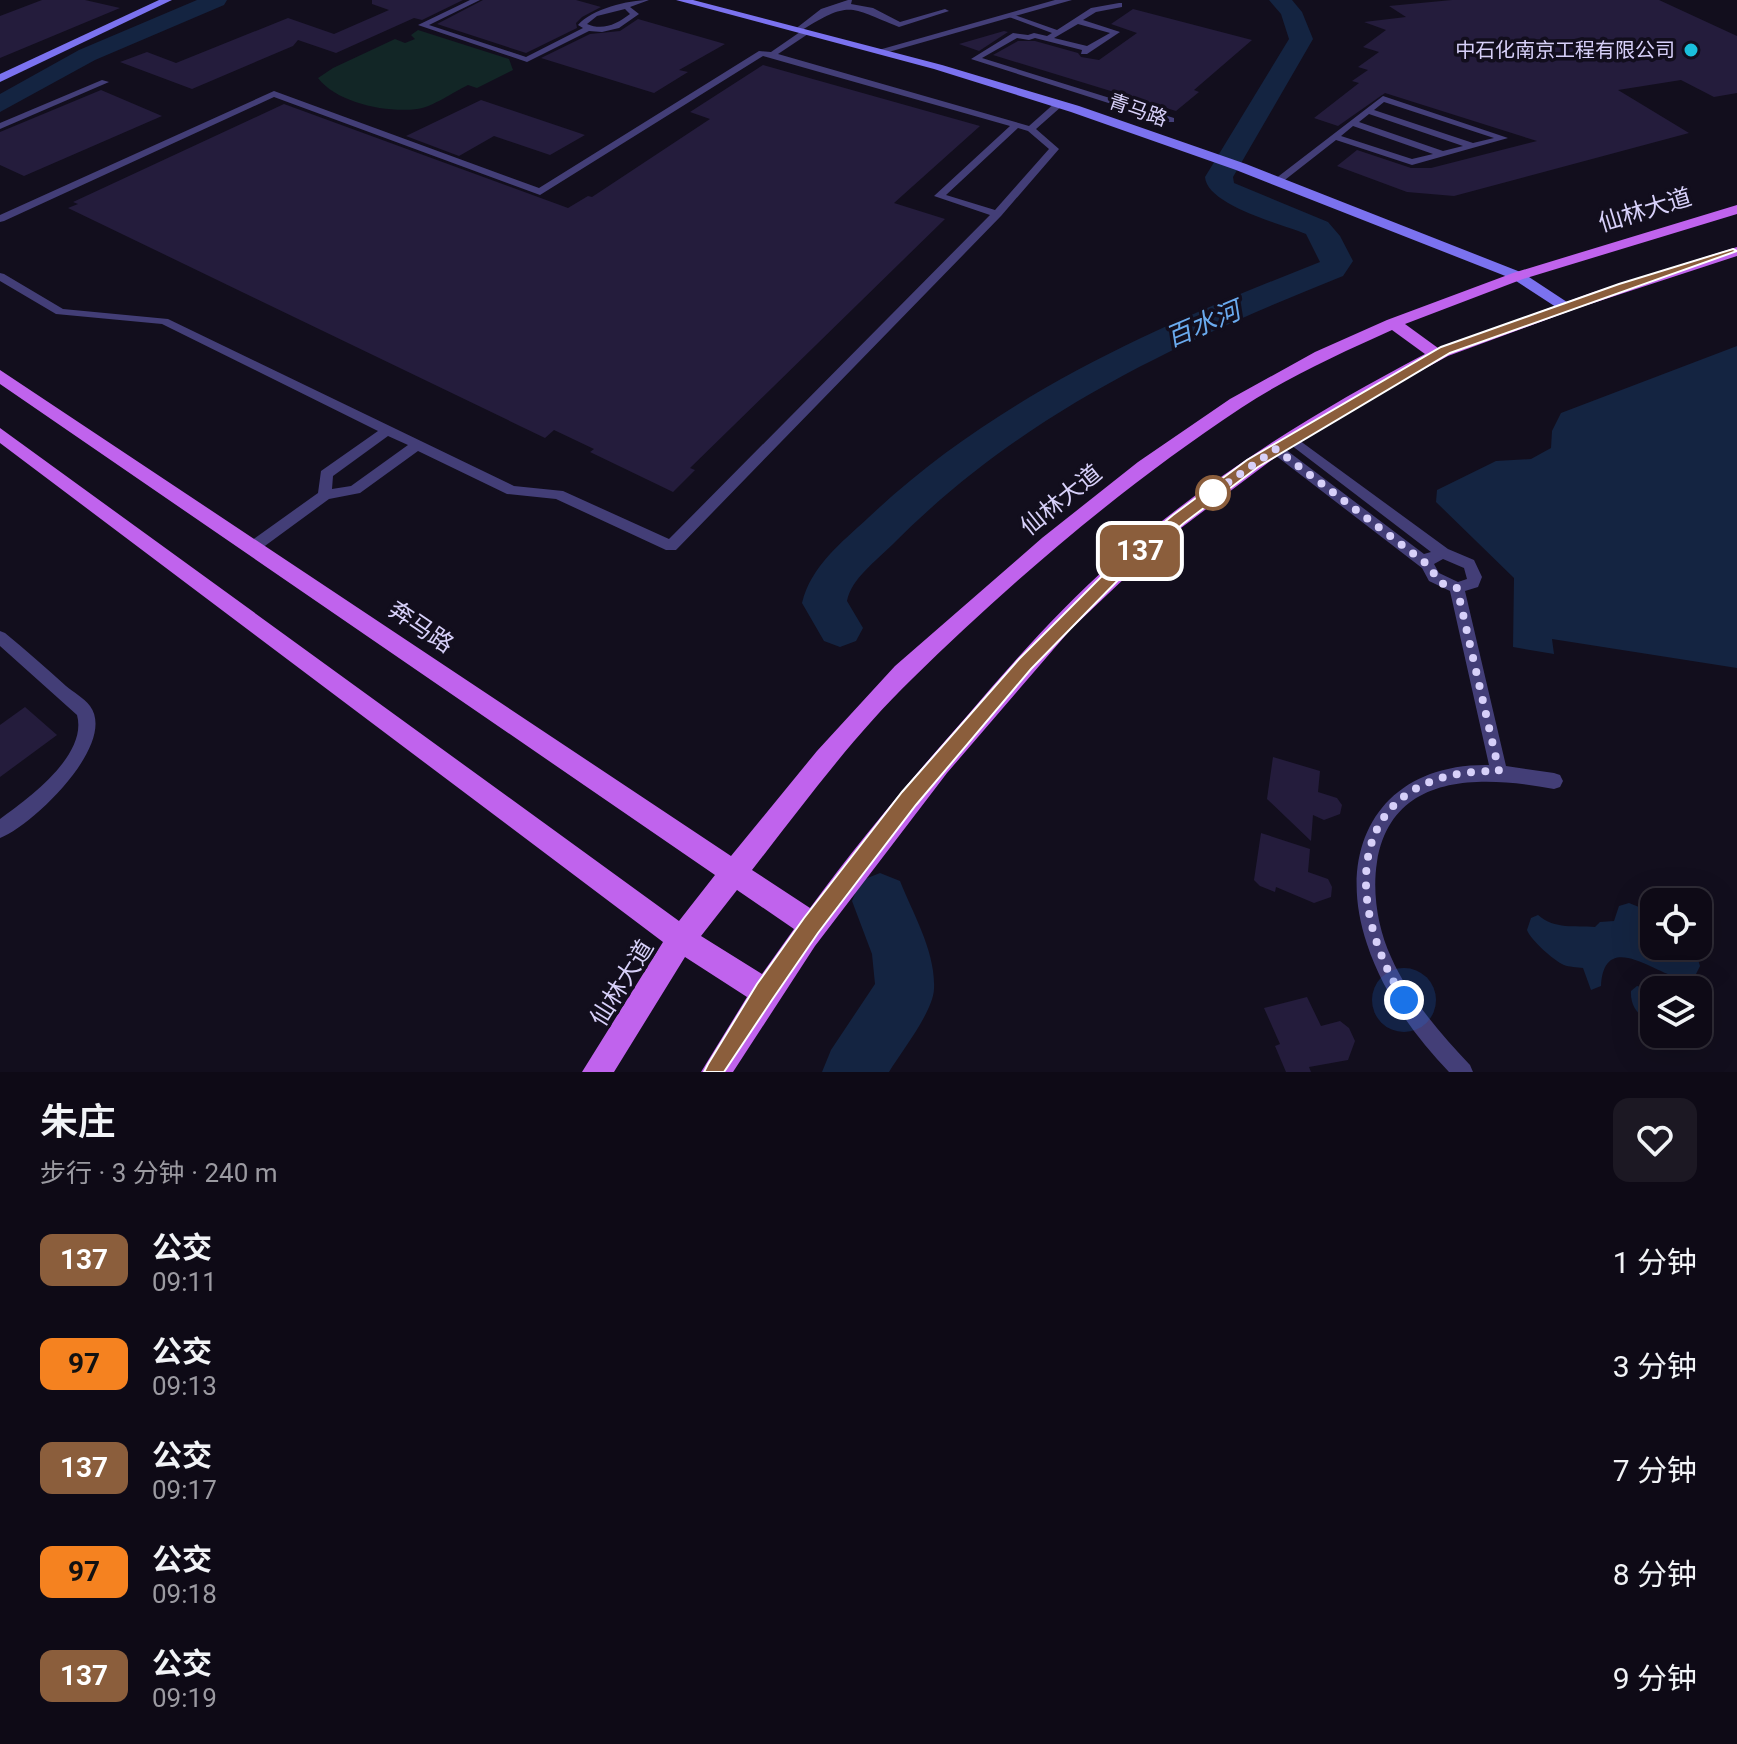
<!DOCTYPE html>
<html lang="zh">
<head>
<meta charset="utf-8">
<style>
  :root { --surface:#0e0a16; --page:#1c1823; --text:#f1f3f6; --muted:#9b9aa1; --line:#2e2b35 }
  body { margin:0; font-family:Roboto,"Noto Sans SC",sans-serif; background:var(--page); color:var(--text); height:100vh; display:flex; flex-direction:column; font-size:30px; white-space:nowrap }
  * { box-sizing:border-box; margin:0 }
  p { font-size:26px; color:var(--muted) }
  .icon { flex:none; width:44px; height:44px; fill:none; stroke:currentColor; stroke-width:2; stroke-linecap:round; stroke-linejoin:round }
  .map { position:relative; height:1072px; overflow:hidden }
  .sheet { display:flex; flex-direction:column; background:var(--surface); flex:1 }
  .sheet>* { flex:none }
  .badge { padding:0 16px; border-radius:12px; font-size:28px; line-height:52px }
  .tools { position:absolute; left:1640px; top:888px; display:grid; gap:16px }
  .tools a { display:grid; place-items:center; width:72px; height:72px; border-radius:16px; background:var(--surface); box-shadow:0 8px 32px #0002,0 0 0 2px var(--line); font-size:40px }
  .you { position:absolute; width:40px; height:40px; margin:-20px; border:6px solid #fff; border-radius:50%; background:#1a73e8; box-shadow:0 0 0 12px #1a73e833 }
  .map>.badge { position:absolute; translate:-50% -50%; box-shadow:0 0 0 4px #fff }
  .round { display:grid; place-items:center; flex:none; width:84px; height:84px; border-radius:16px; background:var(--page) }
  .head { display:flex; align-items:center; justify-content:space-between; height:136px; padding:0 40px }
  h1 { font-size:38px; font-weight:600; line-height:60px }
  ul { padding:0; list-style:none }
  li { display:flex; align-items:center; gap:24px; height:104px; padding:0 40px }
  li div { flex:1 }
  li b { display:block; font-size:30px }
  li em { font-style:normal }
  li .badge { min-width:88px; font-weight:700; text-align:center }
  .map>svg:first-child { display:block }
  .green { fill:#122626 }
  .water { fill:#142441 }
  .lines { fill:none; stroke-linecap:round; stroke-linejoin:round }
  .river { fill:#142441; fill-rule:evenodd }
  .building { fill:#241c3c }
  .lane { fill:#433e77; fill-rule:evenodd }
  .street { fill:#433e77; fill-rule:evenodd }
  .secondary { fill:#7b72ef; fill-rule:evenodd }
  .primary { fill:#c063ed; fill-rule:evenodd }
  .line { fill:#8b5e3c; stroke:#fff; stroke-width:2 }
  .walk { stroke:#d7d0f9; stroke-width:8; stroke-dasharray:0 14.4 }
  .poi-dot { fill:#1abfdc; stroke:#120e1d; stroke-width:3 }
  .stop-dot { fill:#fff; stroke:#8b5e3c; stroke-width:4 }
  .labels { text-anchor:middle; stroke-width:7; stroke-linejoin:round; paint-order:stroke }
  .far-poi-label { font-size:20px; fill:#d7d0f9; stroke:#120e1d; text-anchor:end }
  .far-street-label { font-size:20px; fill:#d7d0f9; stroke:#120e1d }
  .street-label { font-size:24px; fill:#d7d0f9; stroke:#120e1d }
  .water-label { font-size:26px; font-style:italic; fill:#6aaaee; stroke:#120e1d }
</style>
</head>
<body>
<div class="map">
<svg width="1737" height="1072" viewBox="0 0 1737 1072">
  <rect width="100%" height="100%" fill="#120e1d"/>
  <!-- green -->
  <path class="green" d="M418,30l91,29 4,11 -36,18 -9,-3c-15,7 -35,22 -51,24 -30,4 -80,-6 -99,-31l15,-10 62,-29 10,4 10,-4 -4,-4z"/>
  <!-- water -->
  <g class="water">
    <path d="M1737,346v322l-185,-29 2,15 -41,-7 1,-69 -78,-76 1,-12 59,-29 35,-2 20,-11 1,-17 9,-18z"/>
    <path d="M1629,903l15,6 10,8v29h40l6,20 -4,8c-6,2 -12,5 -19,3 -24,-5 -73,-47 -76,9l-10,4 -8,-22c-6,-1 -14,-1 -19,-3 -10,-4 -34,-26 -37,-35l4,-12 7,-3c17,15 37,10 57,12l5,-5 14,-1 5,-15z"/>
    <path d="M1637,986l18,4 -1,34c-14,-7 -24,-16 -23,-33z"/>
  </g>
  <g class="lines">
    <!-- river -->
    <g class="river">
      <path d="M197,0h30l-3,5 -129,55 -95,52v-18l79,-44z"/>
      <path d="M1269,0h23l10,12 11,27 -80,138 1,6 94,39 12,14 13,25 -10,15c-169,68 -320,137 -451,269 -15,15 -41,34 -45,56l16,27 -7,13 -16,6 -16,-6 -22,-38c9,-37 39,-60 66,-85 129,-122 289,-192 452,-256l-14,-28c-25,-10 -99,-29 -101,-57l84,-138 -8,-25z"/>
      <path d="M880,873l20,8c13,33 36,71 34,108 -1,23 -33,63 -45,83h-67l9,-22 44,-66 -3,-30 -20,-53 8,-20z"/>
    </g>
  </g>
  <!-- building -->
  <g class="building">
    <path d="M42,0h43l35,8 -120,50v-42z"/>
    <path d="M372,0h91l-41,20 -8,-2 -78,35 -38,-13 -5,6 -101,43 -72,-27 27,-10 29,11 112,-45 46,16 55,-24 -17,-6z"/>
    <path d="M483,0h93l25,7 -19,10 -6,6 1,5 -51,25 -89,-29z"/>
    <path d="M1452,0h207l78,36v57l-23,4 -33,-17 -63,10 71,43 -235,63 -47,-4 -70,-26 20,-16 54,18h20l106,-27 -152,-48 -47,33 -24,-8 45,-35 -7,-2 16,-11 -10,-3 21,-15 -16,-5 23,-17 -22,-8 42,-5 -17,-11z"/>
    <path d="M1133,9l119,31 -58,50 5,2 -23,19 -183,-56 25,-14h17l43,12 3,4 18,3 38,-27 -26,-9z"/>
    <path d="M638,19l87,25 -46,26 9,2 -34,21 -113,-35 49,-24 30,-3z"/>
    <path d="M1004,31l4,1 -29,19 -20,-7z"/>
    <path d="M763,65l217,61 -86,77 51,16 -255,249 5,2 -22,22 -83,-40 4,-3 -40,-19 -9,8 -477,-230 10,-4 -5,-2 211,-98 284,104 20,-12 4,1 118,-78 -20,-7z"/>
    <path d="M101,90l61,26 -138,60 -24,-11v-33z"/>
    <path d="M481,100l9,3 95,32 -35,20 -56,-19 -35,20 -53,-20z"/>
    <path d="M25,707l32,28 -57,42v-52z"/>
    <path d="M1273,757l47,14 -2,21 19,6 5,7 -2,9 -16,6 -11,-5 -2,26 -44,-42z"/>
    <path d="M1261,833l49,16 -2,23 20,7 4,8 -1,10 -17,6 -38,-16 -1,5 -15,-6 -6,-6z"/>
    <path d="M1307,997l14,29 19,-5 9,7 6,13 -7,19 -39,7 2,5h-25l-11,-26 5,-2 -16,-36z"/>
  </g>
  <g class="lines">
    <!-- lane -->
    <g class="lane">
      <path d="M470,0h10l-51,25 97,32 57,-29 -5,-3c14,-16 50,-25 71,-25l-19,7 9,7 -20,14 -17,4 -13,-1 -62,31 -109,-37zM625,9l5,5c-13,10 -27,17 -43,10l10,-8z"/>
      <path d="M848,0h4l-1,4 22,4 27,14 45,-13 4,2 -50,16c-50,-20 -48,-27 -97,3h6v4l-30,20 251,72 27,-24h6v4l-26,23 23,20 -58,67 -325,334h-10l-110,-51 -49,-5 -89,-43 -58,42 -31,6 -71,52h-10l-2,-4 2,-4 70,-50 3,-22 57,-40 -216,-107 -106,-10 -56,-33v-8l4,1 59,35 105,10 346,167 49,5 106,48 321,-324 -56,-19 76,-70 -247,-70 -223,139 -266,-98 -270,124 -4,1v-7l274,-124 265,97 220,-137 12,1 29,-20 -6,-2 27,-21zM1018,128l10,3 21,18 -54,61 -49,-15zM388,436l20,9 -57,41 -19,3 1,-13z"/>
      <path d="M1119,3h3v4l-26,5 -13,8 37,12 -33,22h-6l1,-4 -47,-12 -6,2 -12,-2 -35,20 192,60v4h-6l-197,-63 42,-26 15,2 6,-2 13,3 5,-3 -43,-16v-4l48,17 34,-22zM1078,24l32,9 -23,13 -33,-8z"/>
      <path d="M102,80l7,2 -109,47v-6z"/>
      <path d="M1383,96l125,42 -96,27 -76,-25 -55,43h-6v-4zM1384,102l110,36 -21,5 -99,-33zM1369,114l94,32 -20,5 -84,-29zM1353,126l80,28 -21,5 -71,-23z"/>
      <path d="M1292,435l156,114 26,11 8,17 -4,10 -13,4 41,175 48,7 6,2 3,6 -3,6 -6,2c-71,-13 -162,-18 -177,73 -5,31 1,67 14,95 18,41 49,76 79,108l3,7h-24c-35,-37 -66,-79 -82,-128 -33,-97 14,-181 122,-179l-39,-174 -21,-10 -7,-13 -151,-116 -1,-3 1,-3h10l143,108 7,-2 -144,-110 -1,-3 1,-3zM1443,559l21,9 3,11 -9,3 -19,-9 -5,-9z"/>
      <path d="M0,631l5,2c21,17 41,35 61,53 7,6 18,12 24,20 28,38 -58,120 -90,132v-19c29,-21 88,-64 77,-104l-77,-69z"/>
    </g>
    <!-- street -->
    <path class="street" d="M1055,0h17l-187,53 -10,-2z"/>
    <!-- secondary -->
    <g class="secondary">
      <path d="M159,0h13l-172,82v-8z"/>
      <path d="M676,0h17l249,65 137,41 167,58 277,109 50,33 -2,3h-12l-46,-30 -277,-109 -165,-58 -137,-43z"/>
    </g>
    <!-- primary -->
    <path class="primary" d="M1737,205v9l-214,65 -118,45 33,24 156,-56 143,-45v9l-159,52 -130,48 -85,46 -82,51 -116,87 -94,89 -124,144 -132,173 -82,126h-32l46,-75 -62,-40 -71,115h-32l81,-130 -663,-499v-15l679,493 36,-46 -715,-491v-14l731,486 86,-105 78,-85 147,-128 96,-76 92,-63 85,-47 72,-32 126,-47zM1392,330l33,24c-111,58 -218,125 -312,208 -53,47 -100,100 -146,154 -55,62 -108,125 -157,192l-58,-38c51,-65 101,-134 160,-191 101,-99 211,-193 329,-271 47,-31 100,-55 151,-78zM737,890l57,39 -32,45 -61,-38z"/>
  </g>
  <!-- line -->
  <path class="line" d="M1733,249l4,2 -287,102 -192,114 -74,56 -58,49 -95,97 -115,136 -98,128 -46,67 -48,72h-20l4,-8 49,-80 47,-66 98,-126 117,-133 96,-96 58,-48 74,-55 194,-113 178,-63z"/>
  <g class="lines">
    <!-- walk -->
    <path class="walk" d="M1213,493l-10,7 73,-51 151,115 14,19 16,5 42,183c-150,-2 -160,123 -95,229"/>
  </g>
  <!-- markers -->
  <circle class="poi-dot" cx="1691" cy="50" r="8"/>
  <circle class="stop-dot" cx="1213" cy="493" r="16"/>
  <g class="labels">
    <!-- far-poi labels -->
    <g class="far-poi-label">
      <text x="1675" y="57">中石化南京工程有限公司</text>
    </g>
    <!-- far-street labels -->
    <g class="far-street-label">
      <text transform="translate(1138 110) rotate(19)" y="7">青马路</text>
    </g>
    <!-- street labels -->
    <g class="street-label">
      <text transform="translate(1645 210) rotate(-17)" y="8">仙林大道</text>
      <text transform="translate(1061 500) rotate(-39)" y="8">仙林大道</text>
      <text transform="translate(421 627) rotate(34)" y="8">奔马路</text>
      <text transform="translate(622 983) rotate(-58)" y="8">仙林大道</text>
    </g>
    <!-- water labels -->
    <g class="water-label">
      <text transform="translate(1203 324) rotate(-23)" y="9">百水河</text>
    </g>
  </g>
</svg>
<div class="tools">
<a><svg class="icon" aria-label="locate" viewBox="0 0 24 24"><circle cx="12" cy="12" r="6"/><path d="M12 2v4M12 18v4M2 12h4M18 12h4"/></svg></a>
<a><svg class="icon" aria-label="layers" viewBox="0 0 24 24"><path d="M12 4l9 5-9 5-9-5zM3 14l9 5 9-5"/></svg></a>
</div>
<div class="you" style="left:1404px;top:1000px"></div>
<b class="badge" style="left:1140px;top:551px;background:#8b5e3c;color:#fff">137</b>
</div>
<section class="sheet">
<div class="head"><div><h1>朱庄</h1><p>步行 · 3 分钟 · 240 m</p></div><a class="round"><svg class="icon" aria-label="heart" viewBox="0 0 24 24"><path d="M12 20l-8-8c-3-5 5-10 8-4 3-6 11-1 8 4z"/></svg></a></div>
<ul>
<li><span class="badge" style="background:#8b5e3c;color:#fff">137</span><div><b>公交</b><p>09:11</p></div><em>1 分钟</em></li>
<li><span class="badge" style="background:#f58220;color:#111">97</span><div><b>公交</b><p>09:13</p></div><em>3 分钟</em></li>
<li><span class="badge" style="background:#8b5e3c;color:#fff">137</span><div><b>公交</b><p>09:17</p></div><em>7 分钟</em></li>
<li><span class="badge" style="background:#f58220;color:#111">97</span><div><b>公交</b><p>09:18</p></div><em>8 分钟</em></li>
<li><span class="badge" style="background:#8b5e3c;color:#fff">137</span><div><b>公交</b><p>09:19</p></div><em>9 分钟</em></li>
</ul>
</section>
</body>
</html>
